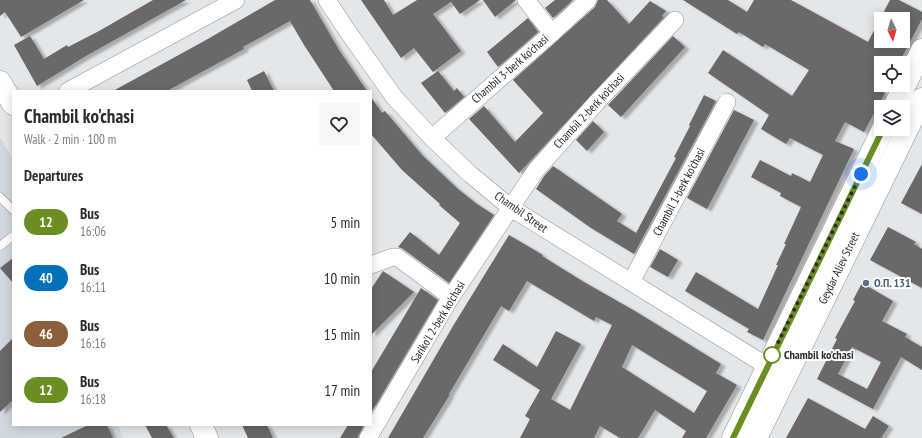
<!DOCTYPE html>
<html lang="en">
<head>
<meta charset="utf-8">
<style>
  :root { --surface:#fff; --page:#f7f7f7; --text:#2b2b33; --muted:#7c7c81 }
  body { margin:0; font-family:"PT Sans Narrow",sans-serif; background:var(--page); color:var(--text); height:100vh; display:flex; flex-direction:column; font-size:15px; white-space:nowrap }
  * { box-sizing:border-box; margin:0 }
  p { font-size:13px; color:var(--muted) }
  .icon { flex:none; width:22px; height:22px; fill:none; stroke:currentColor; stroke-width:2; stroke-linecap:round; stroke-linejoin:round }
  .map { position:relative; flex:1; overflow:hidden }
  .side { position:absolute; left:12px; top:90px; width:360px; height:336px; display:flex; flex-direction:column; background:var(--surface); border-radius:0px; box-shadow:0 2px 10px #0003 }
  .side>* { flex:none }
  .badge { padding:0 8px; border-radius:13px; font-size:14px; line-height:26px }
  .needle { width:26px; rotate:175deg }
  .tools { position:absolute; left:874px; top:12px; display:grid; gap:8px }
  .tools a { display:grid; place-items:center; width:36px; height:36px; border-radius:0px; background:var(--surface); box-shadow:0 2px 10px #0003; font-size:20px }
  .you { position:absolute; width:20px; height:20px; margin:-10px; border:3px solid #fff; border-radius:50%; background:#1a73e8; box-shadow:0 0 0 6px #1a73e833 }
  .map>.badge { position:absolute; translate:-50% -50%; box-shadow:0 0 0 2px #fff }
  h2 { padding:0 12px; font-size:15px; line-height:36px }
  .round { display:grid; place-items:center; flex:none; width:42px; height:42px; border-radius:0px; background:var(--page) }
  .head { display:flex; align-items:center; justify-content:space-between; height:68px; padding:0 12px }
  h1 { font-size:19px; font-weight:800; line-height:30px }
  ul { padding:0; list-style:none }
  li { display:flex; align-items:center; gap:12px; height:56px; padding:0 12px }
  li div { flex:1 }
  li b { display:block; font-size:15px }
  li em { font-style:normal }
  li .badge { min-width:44px; font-weight:700; text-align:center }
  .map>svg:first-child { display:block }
  .built { fill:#d1d9df }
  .building { fill:#6a6768; fill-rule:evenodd; filter:url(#shadow) }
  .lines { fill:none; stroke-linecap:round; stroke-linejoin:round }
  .lane-casing { stroke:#929495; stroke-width:9 }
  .street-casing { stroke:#929495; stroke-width:18 }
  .secondary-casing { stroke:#929495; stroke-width:23 }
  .lane { stroke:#fff; stroke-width:8 }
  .street { stroke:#fff; stroke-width:17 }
  .secondary { stroke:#fff; stroke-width:22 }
  .line-casing { stroke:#fff; stroke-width:9 }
  .line { stroke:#6b8e23; stroke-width:6 }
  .walk { stroke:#2a2b2c; stroke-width:4; stroke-dasharray:0 7.2 }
  .service-dot { fill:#5c6f8a; stroke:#fff; stroke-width:1.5 }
  .stop-dot { fill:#fff; stroke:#6b8e23; stroke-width:2 }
  .labels { text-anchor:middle; stroke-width:4; stroke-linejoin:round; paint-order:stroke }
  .street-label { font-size:12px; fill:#2a2b2c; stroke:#fff }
  .service-label { font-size:12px; font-weight:bold; fill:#4e5e75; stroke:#fff; text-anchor:start }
  .stop-label { font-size:12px; font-weight:bold; fill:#2a2b2c; stroke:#fff; text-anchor:start }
</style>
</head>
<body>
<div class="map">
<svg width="922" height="438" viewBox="0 0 922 438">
  <defs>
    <filter id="shadow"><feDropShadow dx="4.5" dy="2.5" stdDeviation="1" flood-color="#0004"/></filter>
  </defs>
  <rect width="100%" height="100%" fill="#e4e7e9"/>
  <!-- built -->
  <path class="built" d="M0,137l13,23v265h105l5,13h-123z"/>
  <!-- building -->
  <g class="building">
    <path d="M0,0h84l-63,37 -16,-25 -5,4z"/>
    <path d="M153,0h33l-100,56 -49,30 -23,-41 16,-9 14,23 23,-14 1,2 31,-16z"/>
    <path d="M275,0h35l29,50 28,41h-33l-30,-46 -14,-24 -47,26 1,2 -77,42h-54l93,-51z"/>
    <path d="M361,0h23l9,15 24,-15h63l-20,14 -9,-12 -18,12 28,37 -28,21 -19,-24 -13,10z"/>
    <path d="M483,0h33l-21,17z"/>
    <path d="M555,0h18l-20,18 -8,-10z"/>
    <path d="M598,0h9l22,24 21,-23 16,10 -4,5 2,1 -145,156 -50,-54 15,-13 31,36 28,-29 -30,-33 82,-73z"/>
    <path d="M683,0h45l19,12 7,-12h37l77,42 22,-42h9l23,12v7l-23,44h-18v28l4,2 -21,39 -19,-10 -10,19 19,8 -91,191 -16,-8 2,-3 -64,-38 11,-19 62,37 20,-44h-2l10,-21h-2l17,-37 -21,-11 1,-3 -30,-16 9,-17 31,16 1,-3 18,9 13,-27 -33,-17 -4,6 -25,-15 8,-14 -61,-42 15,-23 69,46 17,-26 -44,-26 -2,3 -24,-15 -2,2zM881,19h22v22h-22z"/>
    <path d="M528,18l10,14 -40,35 -11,-15z"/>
    <path d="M673,36l12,11 -64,70 -13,-12z"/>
    <path d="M264,71l10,20h-22l-5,-11z"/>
    <path d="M438,71l16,20 3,-3 7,9 -19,16 -24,-30z"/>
    <path d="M704,95l12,6 -82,153 -43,-26 -55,-39 8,-13 9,-10 69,48 -5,7 19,12 40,-75 -2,-1 16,-31 -1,-1z"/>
    <path d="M371,97l11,16 3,-2 37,44 36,34 19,15 17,11 -45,68 -46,-34 -5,-2 12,-15 29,23 21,-32 -21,-18 1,-1 -38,-34 -31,-36z"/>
    <path d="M734,110l20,10 -47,89 -20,-11z"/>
    <path d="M593,121l11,11 -17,19 -11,-11z"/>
    <path d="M922,164v50l-21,-11z"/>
    <path d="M888,227l28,15 -2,2 8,5v39l-52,-28z"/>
    <path d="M509,235l34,20 -1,1 42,26 51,29 86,53 -5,9 21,12 -31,53h-24l4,-7 -31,-21 -17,28h-18l-20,-12 -6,12h-74l10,-19 -5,-3 15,-26 -47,-30 10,-16 34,23 19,-36 25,13 -30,55 19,11 42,-85 -16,-8 -2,4 -67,-40 -18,30 -8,-5 -52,88v2l-26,42h-35l65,-112zM632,345l75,46 -13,22 -72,-46z"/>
    <path d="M660,249l18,11 -10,17 -18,-10z"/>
    <path d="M13,258v25l-13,-15z"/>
    <path d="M383,271l31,21 -43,43v-46z"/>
    <path d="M862,283l31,18 -11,20 25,13 -2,3 17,10v23l-21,-13 -28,52 -56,-30 20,-40 -2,-1 20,-37 -2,-1zM852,347l29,15 -14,27 -29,-15z"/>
    <path d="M421,288l17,12 -67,113v-41z"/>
    <path d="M13,338v62l-13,12v-61z"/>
    <path d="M808,398l57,31 8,-13 16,10 -8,12h-95z"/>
    <path d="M88,425h19l6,13h-52z"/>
    <path d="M145,425h21l8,13h-22z"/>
    <path d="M242,425h25l6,13h-25z"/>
    <path d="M348,425h16l-7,13h-17z"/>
  </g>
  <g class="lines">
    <!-- lane casing -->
    <g class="lane-casing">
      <g id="lane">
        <path d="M0,197l13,13"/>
        <path d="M0,246l13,-10"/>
      </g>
    </g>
    <!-- street casing -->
    <g class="street-casing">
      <g id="street">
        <path d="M327,0l19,29 48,68 38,41 38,36 41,34 256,158"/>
        <path d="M526,0l26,33"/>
        <path d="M68,91l168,-91"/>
        <path d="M432,138l120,-105 36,-33"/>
        <path d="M371,265l22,-8h4l54,40"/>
        <path d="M631,282l96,-180"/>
        <path d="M368,438l83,-141 85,-127 61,-68 78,-82"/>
      </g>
    </g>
    <!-- secondary casing -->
    <g class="secondary-casing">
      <g id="secondary">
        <path d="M0,82l13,22"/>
        <path d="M894,107l28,-57"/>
        <path d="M201,425l6,13"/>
        <path d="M733,438l150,-309"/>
        <path d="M756,438l166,-339"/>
      </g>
    </g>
    <!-- lane -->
    <use href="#lane" class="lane"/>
    <!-- street -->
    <use href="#street" class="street"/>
    <!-- secondary -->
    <use href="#secondary" class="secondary"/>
  </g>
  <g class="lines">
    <!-- line casing -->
    <g class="line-casing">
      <path id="line" d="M733,438l150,-309"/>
    </g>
    <!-- line -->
    <use href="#line" class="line"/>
    <!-- walk -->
    <path class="walk" d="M772,355l89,-181"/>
  </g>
  <!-- markers -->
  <circle class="service-dot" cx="866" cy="283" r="4"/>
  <circle class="stop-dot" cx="772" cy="355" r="8"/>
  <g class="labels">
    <!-- street labels -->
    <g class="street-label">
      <text transform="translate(510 69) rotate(-41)" y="4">Chambil 3-berk ko'chasi</text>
      <text transform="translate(589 111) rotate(-47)" y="4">Chambil 2-berk ko'chasi</text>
      <text transform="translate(679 192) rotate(-62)" y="4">Chambil 1-berk ko'chasi</text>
      <text transform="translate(521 212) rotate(35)" y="4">Chambil Street</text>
      <text transform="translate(839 268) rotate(-64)" y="4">Geydar Aliev Street</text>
      <text transform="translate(438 322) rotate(-59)" y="4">Sariko'l 2-berk ko'chasi</text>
    </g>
    <!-- service labels -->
    <g class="service-label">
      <text x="874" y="287">О.П. 131</text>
    </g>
    <!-- stop labels -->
    <g class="stop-label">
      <text x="784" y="359">Chambil ko'chasi</text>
    </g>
  </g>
</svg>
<div class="tools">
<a><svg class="needle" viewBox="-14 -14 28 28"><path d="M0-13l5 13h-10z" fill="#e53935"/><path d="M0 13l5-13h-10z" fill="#7c7c81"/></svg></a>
<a><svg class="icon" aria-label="locate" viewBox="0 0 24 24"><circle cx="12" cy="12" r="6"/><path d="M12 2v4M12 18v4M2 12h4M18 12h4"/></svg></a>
<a><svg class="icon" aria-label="layers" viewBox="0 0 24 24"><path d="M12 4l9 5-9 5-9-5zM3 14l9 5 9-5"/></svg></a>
</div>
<div class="you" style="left:861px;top:174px"></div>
<section class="side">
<div class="head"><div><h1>Chambil ko'chasi</h1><p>Walk · 2 min · 100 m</p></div><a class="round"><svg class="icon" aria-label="heart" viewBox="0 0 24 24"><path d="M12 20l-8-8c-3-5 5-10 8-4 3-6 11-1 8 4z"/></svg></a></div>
<h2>Departures</h2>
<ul>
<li><span class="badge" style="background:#6b8e23;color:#fff">12</span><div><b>Bus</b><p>16:06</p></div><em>5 min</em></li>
<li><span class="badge" style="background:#0072bc;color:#fff">40</span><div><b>Bus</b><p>16:11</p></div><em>10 min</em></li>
<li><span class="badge" style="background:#8b5e3c;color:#fff">46</span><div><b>Bus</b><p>16:16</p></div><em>15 min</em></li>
<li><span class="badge" style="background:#6b8e23;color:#fff">12</span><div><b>Bus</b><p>16:18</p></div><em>17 min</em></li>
</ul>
</section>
</div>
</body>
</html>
